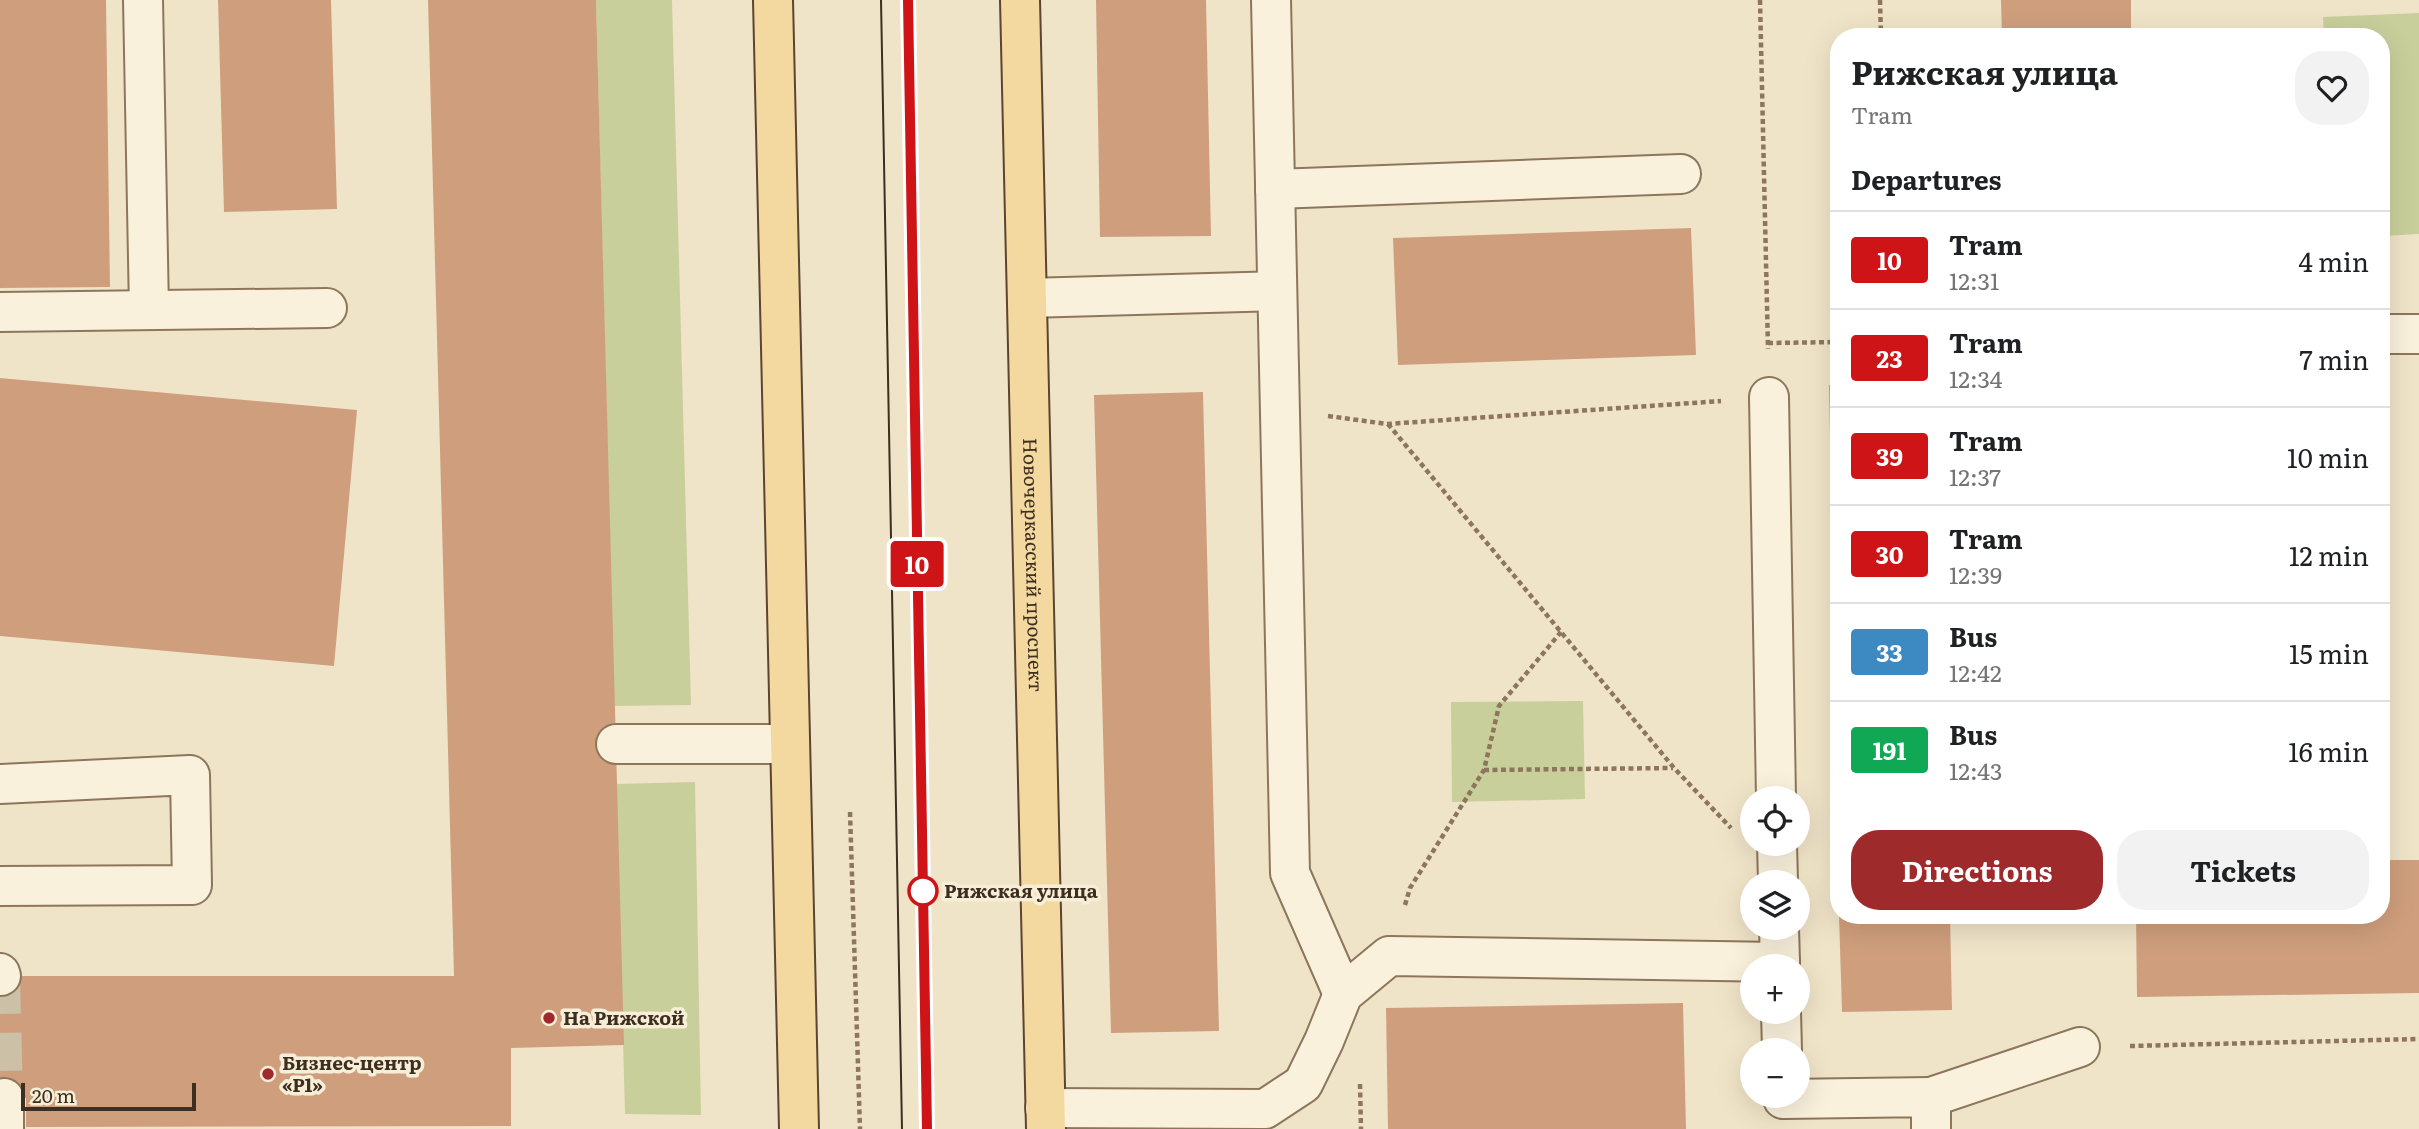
<!DOCTYPE html>
<html lang="en">
<head>
<meta charset="utf-8">
<style>
  :root { --surface:#fff; --page:#f2f2f2; --text:#202124; --muted:#757577; --line:#e0e0e0; --accent:#9e2a2b }
  body { margin:0; font-family:Literata,serif; background:var(--page); color:var(--text); height:100vh; display:flex; flex-direction:column; font-size:26px; white-space:nowrap }
  * { box-sizing:border-box; margin:0 }
  p { font-size:23px; color:var(--muted) }
  .icon { flex:none; width:38px; height:38px; fill:none; stroke:currentColor; stroke-width:2; stroke-linecap:round; stroke-linejoin:round }
  .map { position:relative; flex:1; overflow:hidden }
  .side { position:absolute; left:1830px; top:28px; width:560px; height:896px; display:flex; flex-direction:column; background:var(--surface); border-radius:28px; box-shadow:0 7px 28px #0002 }
  .side>* { flex:none }
  .badge { padding:0 14px; border-radius:5px; font-size:24px; line-height:46px }
  .tools { position:absolute; left:1740px; top:786px; display:grid; gap:14px }
  .tools a { display:grid; place-items:center; width:70px; height:70px; border-radius:50%; background:var(--surface); box-shadow:0 7px 28px #0002; font-size:35px }
  .scale { position:absolute; left:21px; bottom:18px; width:175px; box-sizing:border-box; padding-left:7px; border:4px solid #3d2e20; border-top:0; font-size:19px; line-height:24px; white-space:nowrap; color:#3d2e20; -webkit-text-stroke:5px #f7eed8; paint-order:stroke }
  .map>.badge { position:absolute; translate:-50% -50%; box-shadow:0 0 0 4px #fff }
  h2 { padding:0 21px; font-size:26px; line-height:63px }
  .round { display:grid; place-items:center; flex:none; width:74px; height:74px; border-radius:28px; background:var(--page) }
  .headline { display:flex; align-items:center; justify-content:space-between; height:119px; padding:0 21px }
  h1 { font-size:33px; font-weight:700; line-height:52px }
  .action { display:flex; gap:14px; margin-top:auto; padding:14px 21px }
  .action a { flex:1; height:80px; border-radius:28px; background:var(--accent); color:#fff; font-size:28px; font-weight:700; line-height:80px; text-align:center }
  .action a+a { background:var(--page); color:var(--text) }
  ul { padding:0; list-style:none }
  li { display:flex; align-items:center; gap:21px; height:98px; padding:0 21px; border-top:2px solid var(--line) }
  li div { flex:1 }
  li b { display:block; font-size:26px }
  li em { font-style:normal }
  li .badge { min-width:77px; font-weight:700; text-align:center }
  .map>svg:first-child { display:block }
  .green { fill:#c9cf9b }
  .building { fill:#cf9f7d }
  .lines { fill:none; stroke-linecap:round; stroke-linejoin:round }
  .minor-tunnel { stroke:#ccc0a6; stroke-width:38; stroke-dasharray:38 19; stroke-linecap:butt }
  .minor-casing { stroke:#8d765c; stroke-width:42 }
  .major-casing { stroke:#5b4430; stroke-width:42 }
  .path { stroke:#8d765c; stroke-width:4.5; stroke-dasharray:5 3.5; stroke-linecap:butt }
  .minor { stroke:#faf1dc; stroke-width:38 }
  .major { stroke:#f3d9a0; stroke-width:38 }
  .tram { stroke:#3d2e20; stroke-width:2 }
  .line-casing { stroke:#fff; stroke-width:16 }
  .line { stroke:#ce1417; stroke-width:10 }
  .stop-dot { fill:#fff; stroke:#ce1417; stroke-width:3.5 }
  .poi-dot { fill:#9e2a2b; stroke:#f7eed8; stroke-width:2.5 }
  .labels { text-anchor:middle; stroke-width:7; stroke-linejoin:round; paint-order:stroke }
  .street-label { font-size:19px; fill:#3d2e20; stroke:#f7eed8 }
  .stop-label { font-size:19px; font-weight:bold; fill:#3d2e20; stroke:#f7eed8; text-anchor:start }
  .poi-label { font-size:19px; font-weight:bold; fill:#3d2e20; stroke:#f7eed8; text-anchor:start }
</style>
</head>
<body>
<div class="map">
<svg width="2419" height="1129" viewBox="0 0 2419 1129">
  <rect width="100%" height="100%" fill="#f0e4c8"/>
  <!-- green -->
  <g class="green">
    <path d="M596,0h76l19,705 -77,1z"/>
    <path d="M2419,13v221l-37,2v-199h-58l-1,-20z"/>
    <path d="M1583,701l2,98 -133,3 -1,-100z"/>
    <path d="M695,782l6,333 -76,-1 -9,-330z"/>
  </g>
  <!-- building -->
  <g class="building">
    <path d="M0,0h106l4,287 -110,1z"/>
    <path d="M218,0h113l6,209 -113,3z"/>
    <path d="M428,0h168l28,1045 -113,3v78l-485,1v-29h-26v-122h454z"/>
    <path d="M1096,0h110l5,236 -111,1z"/>
    <path d="M2001,0h130v37h-129z"/>
    <path d="M1691,228l5,127 -298,10 -5,-127z"/>
    <path d="M0,378l357,32 -23,256 -334,-30z"/>
    <path d="M1829,385h10v404l-2,1z"/>
    <path d="M1203,392l16,639 -108,2 -17,-638z"/>
    <path d="M2382,860h37v133l-282,4 -1,-82h246z"/>
    <path d="M1839,915h111l2,95 -110,2z"/>
    <path d="M1683,1003l3,126h-298l-2,-121z"/>
  </g>
  <g class="lines">
    <!-- minor-tunnel -->
    <path class="minor-tunnel" d="M1,976l3,122"/>
    <!-- minor casing -->
    <g class="minor-casing">
      <g id="minor">
        <path d="M143,0l6,310"/>
        <path d="M1271,0l19,873 53,121"/>
        <path d="M1275,189l406,-15"/>
        <path d="M1027,298l250,-7"/>
        <path d="M0,312l327,-4"/>
        <path d="M2382,334h37"/>
        <path d="M1769,397l7,401"/>
        <path d="M616,744h174"/>
        <path d="M0,784l190,-9 2,110 -192,1"/>
        <path d="M1777,844l1,38"/>
        <path d="M1779,928l1,34"/>
        <path d="M0,973l1,3"/>
        <path d="M1781,1012l1,38"/>
        <path d="M1783,1096v3l148,-2v32"/>
        <path d="M1931,1097l149,-50"/>
        <path d="M4,1098v31"/>
        <path d="M1045,1108l220,1 38,-25 21,-43 19,-47 46,-38 391,6v4"/>
      </g>
    </g>
    <!-- major casing -->
    <g class="major-casing">
      <g id="major">
        <path d="M773,0l26,1129"/>
        <path id="s1" d="M1020,0l26,1129"/>
      </g>
    </g>
    <!-- path -->
    <g class="path">
      <path d="M1760,0l8,349"/>
      <path d="M1880,0l1,37"/>
      <path d="M1768,343l71,-1"/>
      <path d="M1328,416l59,8 334,-23"/>
      <path d="M1388,424l286,344 57,60"/>
      <path d="M1484,770l189,-2"/>
      <path d="M850,812l10,317"/>
      <path d="M1405,905l5,-17 74,-118 15,-64 62,-74"/>
      <path d="M2130,1046l289,-7"/>
      <path d="M1360,1084l1,45"/>
    </g>
    <!-- minor -->
    <use href="#minor" class="minor"/>
    <!-- major -->
    <use href="#major" class="major"/>
    <!-- tram -->
    <g class="tram">
      <path d="M881,0l21,1129"/>
      <path d="M908,0l19,1129"/>
    </g>
  </g>
  <g class="lines">
    <!-- line casing -->
    <g class="line-casing">
      <path id="line" d="M908,0l19,1129"/>
    </g>
    <!-- line -->
    <use href="#line" class="line"/>
  </g>
  <!-- markers -->
  <circle class="stop-dot" cx="923" cy="891" r="14"/>
  <g class="poi-dot">
    <circle cx="549" cy="1018" r="7"/>
    <circle cx="268" cy="1074" r="7"/>
  </g>
  <g class="labels">
    <!-- street labels -->
    <g class="street-label">
      <text dy="7" stroke="none"><textPath href="#s1" startOffset="565">Новочеркасский проспект</textPath></text>
    </g>
    <!-- stop labels -->
    <g class="stop-label">
      <text x="944" y="898">Рижская улица</text>
    </g>
    <!-- poi labels -->
    <g class="poi-label">
      <text x="563" y="1025">На Рижской</text>
      <text x="282" y="1070">Бизнес-центр<tspan x="282" dy="22">«Р1»</tspan></text>
    </g>
  </g>
</svg>
<div class="tools">
<a><svg class="icon" aria-label="locate" viewBox="0 0 24 24"><circle cx="12" cy="12" r="6"/><path d="M12 2v4M12 18v4M2 12h4M18 12h4"/></svg></a>
<a><svg class="icon" aria-label="layers" viewBox="0 0 24 24"><path d="M12 4l9 5-9 5-9-5zM3 14l9 5 9-5"/></svg></a>
<a>+</a>
<a>−</a>
</div>
<div class="scale">20 m</div>
<b class="badge" style="left:917px;top:564px;background:#ce1417;color:#fff">10</b>
<section class="side">
<div class="headline"><div><h1>Рижская улица</h1><p>Tram</p></div><a class="round"><svg class="icon" aria-label="heart" viewBox="0 0 24 24"><path d="M12 20l-8-8c-3-5 5-10 8-4 3-6 11-1 8 4z"/></svg></a></div>
<h2>Departures</h2>
<ul>
<li><span class="badge" style="background:#ce1417;color:#fff">10</span><div><b>Tram</b><p>12:31</p></div><em>4 min</em></li>
<li><span class="badge" style="background:#ce1417;color:#fff">23</span><div><b>Tram</b><p>12:34</p></div><em>7 min</em></li>
<li><span class="badge" style="background:#ce1417;color:#fff">39</span><div><b>Tram</b><p>12:37</p></div><em>10 min</em></li>
<li><span class="badge" style="background:#ce1417;color:#fff">30</span><div><b>Tram</b><p>12:39</p></div><em>12 min</em></li>
<li><span class="badge" style="background:#3d8ac2;color:#fff">33</span><div><b>Bus</b><p>12:42</p></div><em>15 min</em></li>
<li><span class="badge" style="background:#10a855;color:#fff">191</span><div><b>Bus</b><p>12:43</p></div><em>16 min</em></li>
</ul>
<div class="action"><a>Directions</a><a>Tickets</a></div>
</section>
</div>
</body>
</html>
